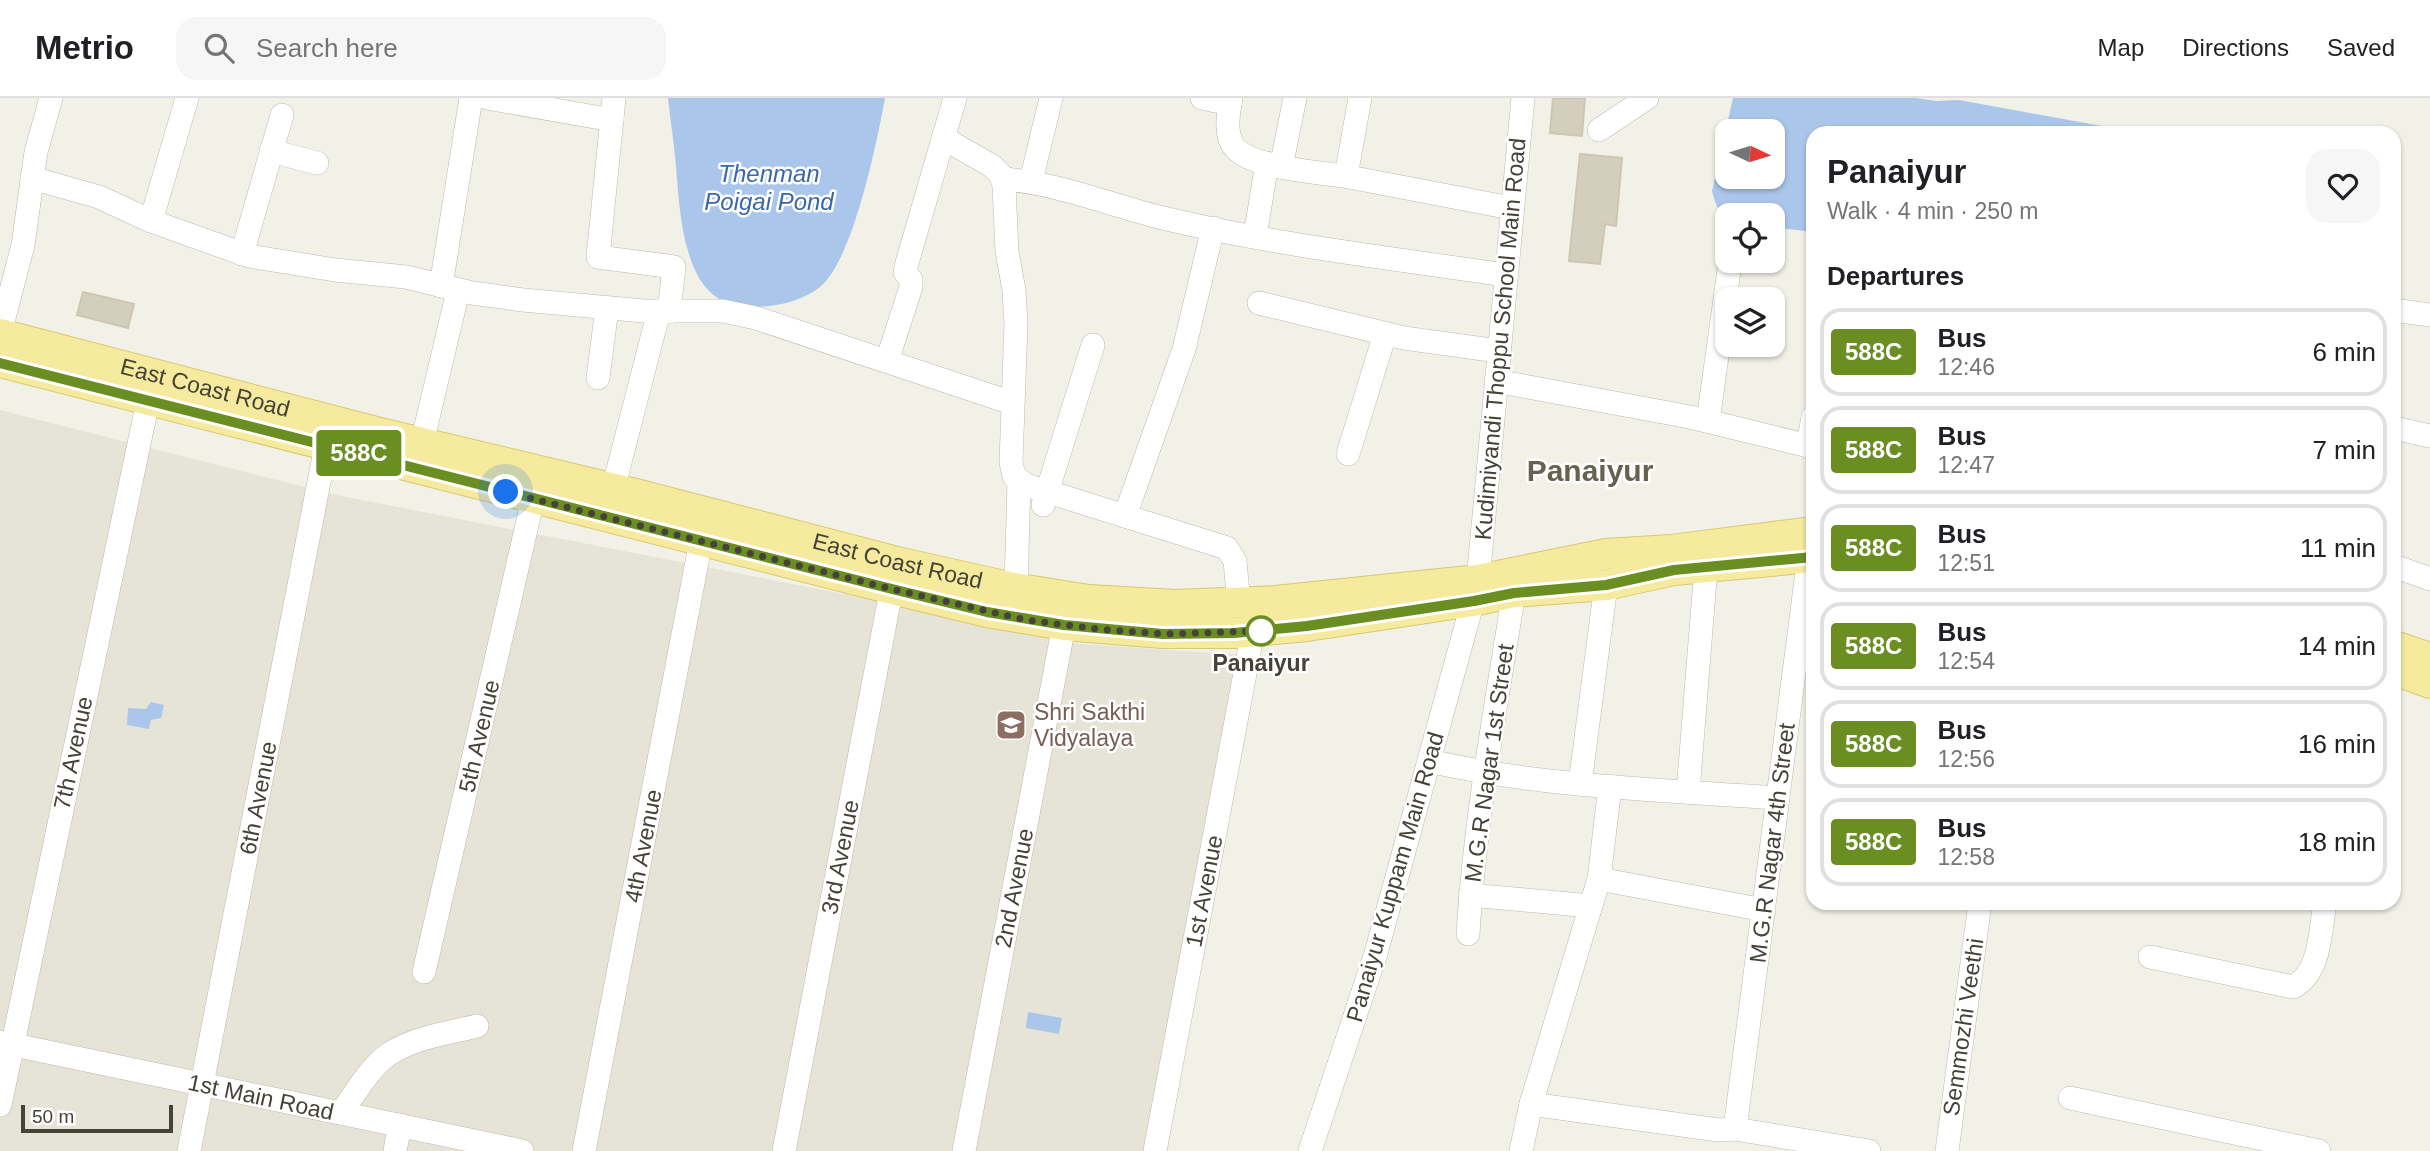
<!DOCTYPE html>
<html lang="en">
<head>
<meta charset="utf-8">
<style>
  :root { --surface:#fff; --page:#f6f6f6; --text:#202124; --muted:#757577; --line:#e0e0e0 }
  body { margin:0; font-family:Arial,sans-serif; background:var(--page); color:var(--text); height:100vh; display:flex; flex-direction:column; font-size:26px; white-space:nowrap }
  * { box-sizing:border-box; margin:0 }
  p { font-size:23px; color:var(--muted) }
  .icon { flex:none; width:38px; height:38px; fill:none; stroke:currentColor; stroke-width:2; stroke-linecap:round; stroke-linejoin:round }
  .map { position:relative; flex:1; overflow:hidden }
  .sheet { position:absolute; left:1806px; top:28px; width:595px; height:784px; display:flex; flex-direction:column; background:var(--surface); border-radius:21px; box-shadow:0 2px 5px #0004 }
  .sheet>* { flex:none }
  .badge { padding:0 14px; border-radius:5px; font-size:24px; line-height:46px }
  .needle { width:46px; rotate:94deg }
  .tools { position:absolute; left:1715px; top:21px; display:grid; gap:14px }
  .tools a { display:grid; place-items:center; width:70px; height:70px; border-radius:14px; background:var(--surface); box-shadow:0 2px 5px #0004; font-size:35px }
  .scale { position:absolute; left:21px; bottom:18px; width:152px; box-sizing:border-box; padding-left:7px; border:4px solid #454237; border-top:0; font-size:19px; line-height:24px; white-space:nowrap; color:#454237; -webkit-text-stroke:5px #fff; paint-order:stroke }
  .you { position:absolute; width:35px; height:35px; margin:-18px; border:5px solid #fff; border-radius:50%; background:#1a73e8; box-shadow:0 0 0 10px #1a73e833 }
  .map>.badge { position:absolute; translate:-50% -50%; box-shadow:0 0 0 4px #fff }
  h2 { padding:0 21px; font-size:26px; line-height:63px }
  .round { display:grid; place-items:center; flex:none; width:74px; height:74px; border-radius:21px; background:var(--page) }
  .overview { display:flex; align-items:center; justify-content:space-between; height:119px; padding:0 21px }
  h1 { font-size:33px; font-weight:600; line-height:52px }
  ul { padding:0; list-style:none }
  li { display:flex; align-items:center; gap:21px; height:88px; margin:0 14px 10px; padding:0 7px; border:4px solid var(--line); border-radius:21px }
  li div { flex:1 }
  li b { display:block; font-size:26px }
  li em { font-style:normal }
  li .badge { min-width:77px; font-weight:700; text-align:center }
  header { display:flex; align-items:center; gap:42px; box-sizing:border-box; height:98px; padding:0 35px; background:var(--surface); border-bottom:2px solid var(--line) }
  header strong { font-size:33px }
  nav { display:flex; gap:38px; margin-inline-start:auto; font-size:24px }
  .search { width:490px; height:63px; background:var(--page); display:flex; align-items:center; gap:18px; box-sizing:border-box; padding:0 24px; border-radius:21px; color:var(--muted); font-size:26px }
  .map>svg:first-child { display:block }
  .residential { fill:#e6e3d7 }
  .water { fill:#aac6ea; fill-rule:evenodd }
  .building { fill:#d3cebe; stroke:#cdc7b2; stroke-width:2 }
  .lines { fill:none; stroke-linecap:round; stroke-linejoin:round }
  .minor-casing { stroke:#bdbaab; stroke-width:24 }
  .major-casing { stroke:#d9c970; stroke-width:32 }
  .minor { stroke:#fff; stroke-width:23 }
  .major { stroke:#f5ea9e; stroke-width:30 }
  .line-casing { stroke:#fff; stroke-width:16 }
  .line { stroke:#6b8e23; stroke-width:10 }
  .walk { stroke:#454237; stroke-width:7; stroke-dasharray:0 12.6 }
  .stop-dot { fill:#fff; stroke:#6b8e23; stroke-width:3.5 }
  .labels { text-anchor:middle; stroke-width:5; stroke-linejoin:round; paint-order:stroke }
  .street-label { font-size:23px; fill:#454237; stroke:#fff }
  .stop-label { font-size:23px; font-weight:bold; fill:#454237; stroke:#fff }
  .education-label { font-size:23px; fill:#785e54; stroke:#fff; text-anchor:start }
  .water-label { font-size:24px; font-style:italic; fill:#3a68a8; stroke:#fff }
  .district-label { font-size:30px; font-weight:bold; fill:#676150; stroke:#fff }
</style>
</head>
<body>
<header>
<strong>Metrio</strong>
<div class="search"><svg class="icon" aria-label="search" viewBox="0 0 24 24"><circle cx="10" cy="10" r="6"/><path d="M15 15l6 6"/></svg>Search here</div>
<nav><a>Map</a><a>Directions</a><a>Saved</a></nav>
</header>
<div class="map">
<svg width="2430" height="1053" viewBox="0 0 2430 1053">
  <rect width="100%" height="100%" fill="#f2f1e8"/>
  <!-- residential -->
  <path class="residential" d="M0,312l336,85 570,111 173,38 165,11 -94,496h-1150z"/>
  <!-- water -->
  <g class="water">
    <path d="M668,0h217c-8,44 -32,162 -65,189 -17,14 -45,20 -66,20 -25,0 -43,-8 -56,-31 -19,-36 -19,-81 -23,-120 -2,-19 -5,-39 -7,-58z"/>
    <path d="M1733,0h183l20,3 23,-1 181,33h-327v99l-40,-5v-12h-46v4c-9,-8 -12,-16 -15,-28zM1727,33h46v46h-46z"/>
    <path d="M151,604l13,3 -3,13 -10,2 -2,9 -22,-4 1,-17 18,1z"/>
    <path d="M1028,914l34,6 -3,16 -33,-6z"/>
  </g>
  <!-- building -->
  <g class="building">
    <path d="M1553,0h32l-3,38 -32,-3z"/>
    <path d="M1580,56l42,4 -6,68 -11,-2 -5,40 -31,-3z"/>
    <path d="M83,194l51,12 -6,24 -51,-13z"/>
  </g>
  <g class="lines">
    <!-- minor casing -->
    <g class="minor-casing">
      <g id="minor">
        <path d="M487,0l125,22"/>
        <path d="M614,0l-16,159 76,10 -5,45"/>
        <path d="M1202,0l28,6"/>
        <path d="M1231,0c-3,16 -7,39 5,51 20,20 84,23 113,28 54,10 108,21 162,31"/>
        <path d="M1599,32l48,-32"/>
        <path d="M943,40l49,28 8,8 4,11 3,67 7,38 2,34 -5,138 3,14 12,9 201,63 8,13 4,43"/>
        <path d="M271,53l46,12"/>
        <path d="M1281,69l14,-69"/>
        <path d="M1346,78l14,-78"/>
        <path d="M32,80l67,19 52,24 98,35 86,14 71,7 66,16 51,7 121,11h79l33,7 256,85"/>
        <path d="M1003,81c55,4 107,26 160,39 112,27 228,40 342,57"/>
        <path d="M1031,83l20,-83"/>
        <path d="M151,123l36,-123"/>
        <path d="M1255,138l12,-73"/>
        <path d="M242,156l40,-139"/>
        <path d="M441,188l30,-188"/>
        <path d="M1259,205l145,35 94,13"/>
        <path d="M2394,212l36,5"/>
        <path d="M0,235l23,-88 13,-93 15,-54"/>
        <path d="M887,263l24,-74v-7l-6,-8 2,-9 48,-165"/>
        <path d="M598,280l9,-70"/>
        <path d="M1496,283l194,36 123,30"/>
        <path d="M1708,323l22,-158"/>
        <path d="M2394,330l36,8"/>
        <path d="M422,345l36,-152"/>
        <path d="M1808,348l5,-29"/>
        <path d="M1348,356l37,-120"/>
        <path d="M613,391l46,-178"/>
        <path d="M1043,407l50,-160"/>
        <path d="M1125,418l59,-167 29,-121"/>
        <path d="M2394,468l36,13"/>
        <path d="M1016,490l3,-106"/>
        <path d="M1429,663c114,26 233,29 349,37"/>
        <path d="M1580,686l26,-199"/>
        <path d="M1688,694l18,-225"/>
        <path d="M1599,781l165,31"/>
        <path d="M1470,797l121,11"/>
        <path d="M1468,836c7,-115 28,-228 46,-342"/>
        <path d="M2150,859l143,30c28,-14 27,-56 32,-84"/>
        <path d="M424,874l109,-473"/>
        <path d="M0,944l522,109"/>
        <path d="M2070,1000l249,53"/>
        <path d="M1531,1006l187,26 17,-1 134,22"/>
        <path d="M0,1007l148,-704"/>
        <path d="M341,1015c14,-19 28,-45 48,-59 26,-17 59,-21 88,-28"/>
        <path d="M1735,1031l74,-572"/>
        <path d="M189,1053l137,-705"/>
        <path d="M395,1053l5,-26"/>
        <path d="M584,1053l117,-610"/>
        <path d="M784,1053l110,-575"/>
        <path d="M964,1053l100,-526"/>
        <path d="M1155,1053l98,-520"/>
        <path d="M1310,1053l66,-198 97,-352 5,-21 45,-482"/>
        <path d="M1521,1053l10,-47 68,-225 11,-93"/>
        <path d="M1947,1053l33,-248"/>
      </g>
    </g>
    <!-- major casing -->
    <g class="major-casing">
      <g id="major">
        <path id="s1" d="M0,236l380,99 256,61 261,68 116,26 76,12 86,5 101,-4 202,-21 128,-26 65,-4 142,-18"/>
        <path d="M0,264l892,227 95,23 77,13 99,8h71l73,-7 166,-25 41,-9 92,-7 68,-15 139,-13"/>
        <path d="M2394,548l36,12"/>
        <path d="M2394,572l36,13"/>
      </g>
    </g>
    <!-- minor -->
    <use href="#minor" class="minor"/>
    <!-- major -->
    <use href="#major" class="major"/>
  </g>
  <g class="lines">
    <!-- line casing -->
    <g class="line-casing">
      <path id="line" d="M0,265l892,226 95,23 77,13 99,9 71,-1 73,-7 167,-25 40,-8 92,-8 68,-15 139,-13"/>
    </g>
    <!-- line -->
    <use href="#line" class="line"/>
    <!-- walk -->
    <path class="walk" d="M506,394l386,97 134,31 72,9 65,5 98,-3"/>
  </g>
  <!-- icons -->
  <defs>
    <g id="school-square" transform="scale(1.575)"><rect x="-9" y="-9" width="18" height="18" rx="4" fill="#8d6e63" stroke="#fff"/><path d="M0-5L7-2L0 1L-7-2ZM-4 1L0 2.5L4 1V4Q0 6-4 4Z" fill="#fff"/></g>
  </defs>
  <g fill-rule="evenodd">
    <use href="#school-square" x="1011" y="627"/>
  </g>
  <!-- markers -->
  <circle class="stop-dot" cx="1261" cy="533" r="14"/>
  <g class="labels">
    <!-- street labels -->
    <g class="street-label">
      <text transform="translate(1500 241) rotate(-85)" y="8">Kudimiyandi Thoppu School Main Road</text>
      <text dy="8" stroke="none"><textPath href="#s1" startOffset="212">East Coast Road</textPath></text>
      <text dy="8" stroke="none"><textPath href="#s1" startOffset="926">East Coast Road</textPath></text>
      <text transform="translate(479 638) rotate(-77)" y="8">5th Avenue</text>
      <text transform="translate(73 655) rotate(-78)" y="8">7th Avenue</text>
      <text transform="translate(1489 665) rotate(-82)" y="8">M.G.R Nagar 1st Street</text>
      <text transform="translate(258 700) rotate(-79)" y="8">6th Avenue</text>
      <text transform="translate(1772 745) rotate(-83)" y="8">M.G.R Nagar 4th Street</text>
      <text transform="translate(643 748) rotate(-79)" y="8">4th Avenue</text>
      <text transform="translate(840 759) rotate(-79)" y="8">3rd Avenue</text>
      <text transform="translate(1395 779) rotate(-74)" y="8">Panaiyur Kuppam Main Road</text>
      <text transform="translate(1014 790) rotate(-79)" y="8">2nd Avenue</text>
      <text transform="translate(1204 793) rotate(-79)" y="8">1st Avenue</text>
      <text transform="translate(1963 929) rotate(-82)" y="8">Semmozhi Veethi</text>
      <text transform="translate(261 999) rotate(12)" y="8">1st Main Road</text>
    </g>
    <!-- stop labels -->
    <g class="stop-label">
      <text x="1261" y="573">Panaiyur</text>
    </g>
    <!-- education labels -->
    <g class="education-label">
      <text x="1034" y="622">Shri Sakthi<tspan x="1034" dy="26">Vidyalaya</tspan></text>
    </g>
    <!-- water labels -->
    <g class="water-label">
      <text x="769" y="84">Thenman<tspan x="769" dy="28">Poigai Pond</tspan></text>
    </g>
    <!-- district labels -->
    <g class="district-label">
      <text x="1590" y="383">Panaiyur</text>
    </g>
  </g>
</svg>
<div class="tools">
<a><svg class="needle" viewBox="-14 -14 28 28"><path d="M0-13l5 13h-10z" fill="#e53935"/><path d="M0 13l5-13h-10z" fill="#757577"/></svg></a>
<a><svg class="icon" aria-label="locate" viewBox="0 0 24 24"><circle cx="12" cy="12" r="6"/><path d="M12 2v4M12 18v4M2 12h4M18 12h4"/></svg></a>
<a><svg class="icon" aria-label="layers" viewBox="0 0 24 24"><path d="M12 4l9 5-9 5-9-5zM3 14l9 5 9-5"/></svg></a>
</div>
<div class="scale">50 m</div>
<div class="you" style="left:506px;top:394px"></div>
<b class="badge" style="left:359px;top:355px;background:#6b8e23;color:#fff">588C</b>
<section class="sheet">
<div class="overview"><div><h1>Panaiyur</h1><p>Walk · 4 min · 250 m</p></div><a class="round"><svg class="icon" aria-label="heart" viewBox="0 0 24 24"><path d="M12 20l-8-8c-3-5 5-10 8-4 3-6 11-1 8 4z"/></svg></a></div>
<h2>Departures</h2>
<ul>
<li><span class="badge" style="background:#6b8e23;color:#fff">588C</span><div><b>Bus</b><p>12:46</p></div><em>6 min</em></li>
<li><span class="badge" style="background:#6b8e23;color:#fff">588C</span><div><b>Bus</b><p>12:47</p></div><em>7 min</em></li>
<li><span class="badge" style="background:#6b8e23;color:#fff">588C</span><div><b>Bus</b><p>12:51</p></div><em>11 min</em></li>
<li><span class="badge" style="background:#6b8e23;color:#fff">588C</span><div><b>Bus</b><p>12:54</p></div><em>14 min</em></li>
<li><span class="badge" style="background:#6b8e23;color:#fff">588C</span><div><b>Bus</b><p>12:56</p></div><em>16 min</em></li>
<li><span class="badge" style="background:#6b8e23;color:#fff">588C</span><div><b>Bus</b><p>12:58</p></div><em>18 min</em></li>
</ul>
</section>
</div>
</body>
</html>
